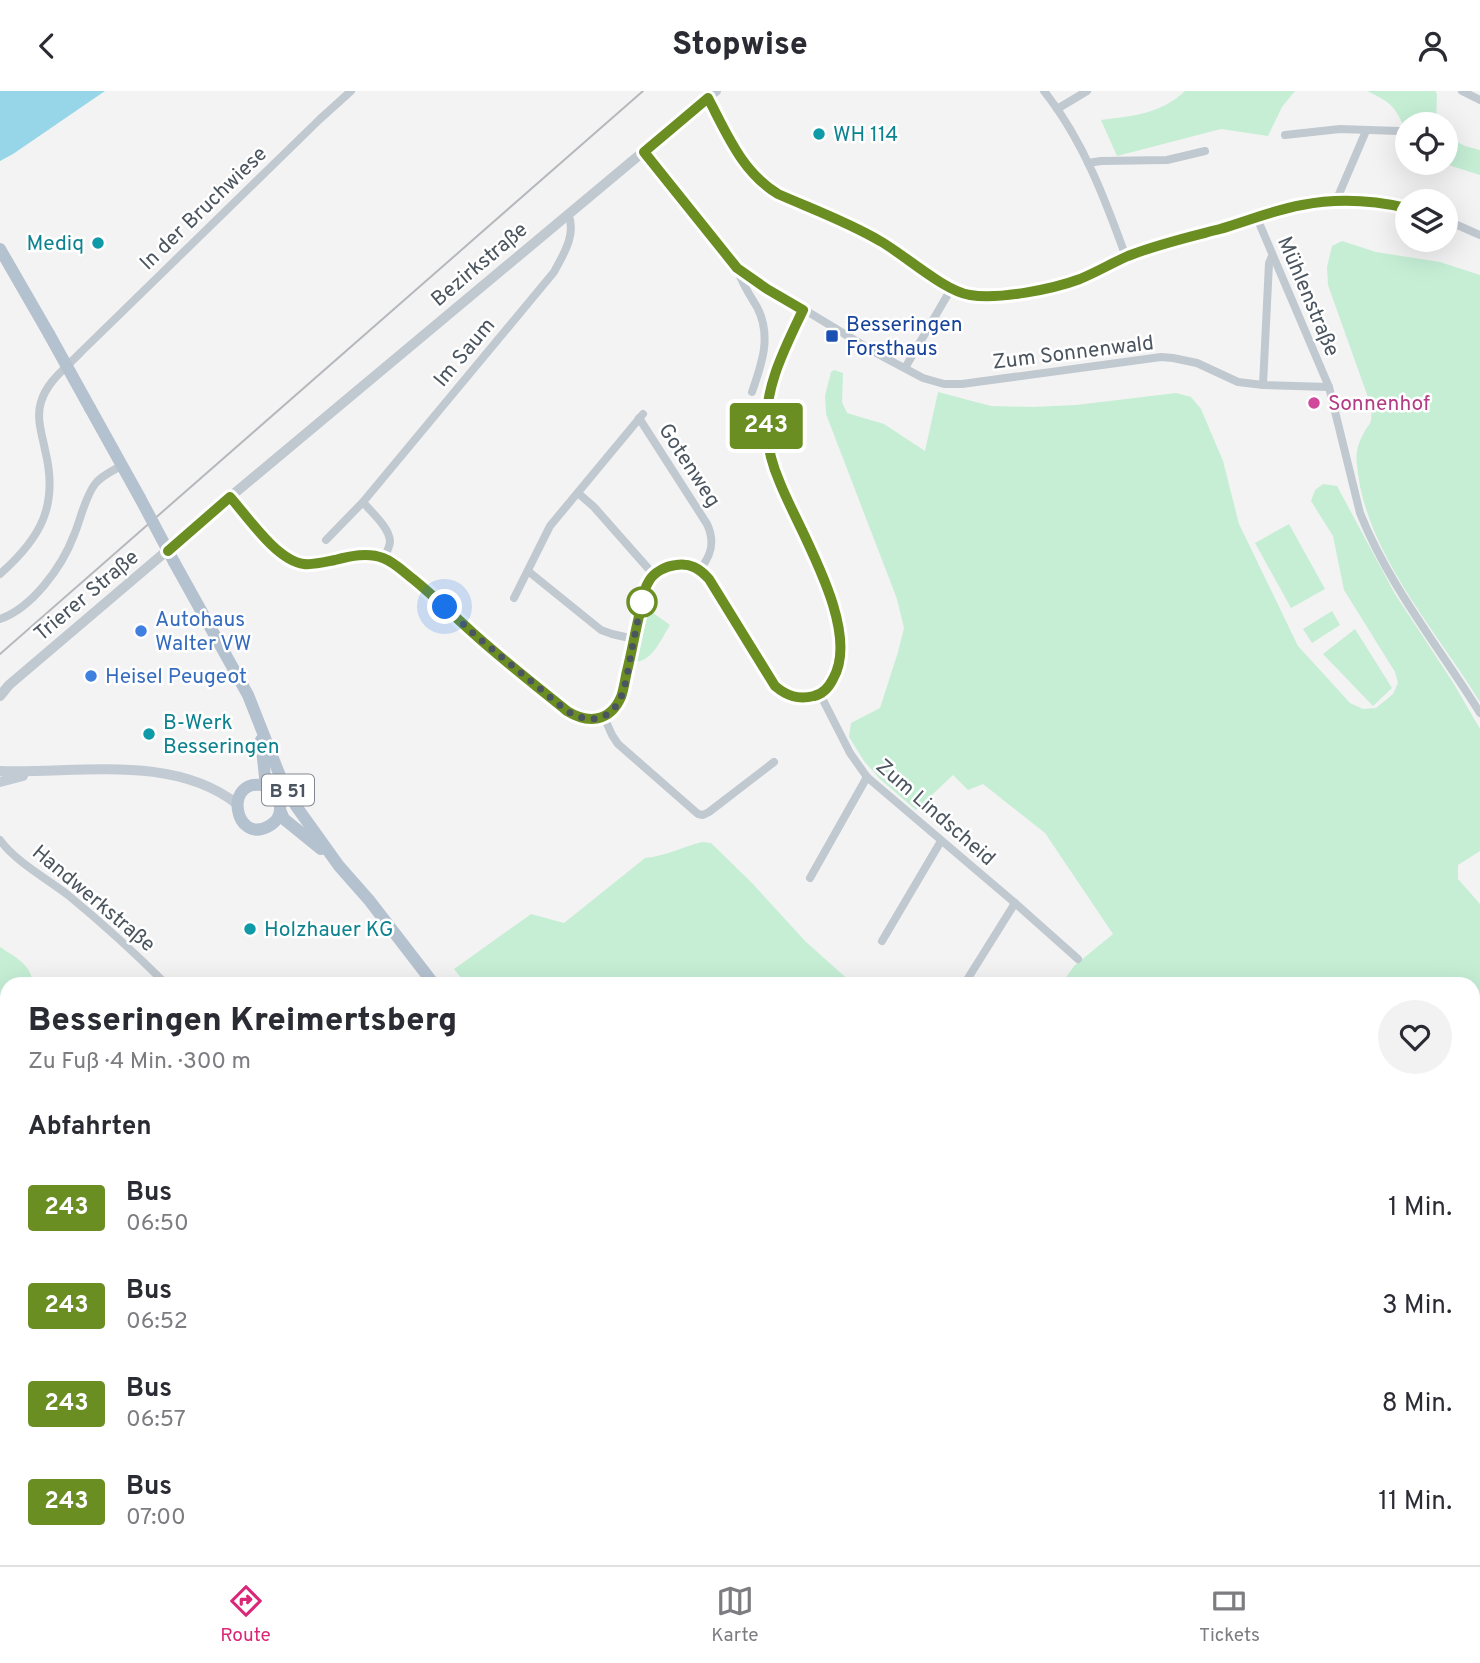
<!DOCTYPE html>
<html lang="de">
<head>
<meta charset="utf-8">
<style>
  :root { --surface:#fff; --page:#f2f2f3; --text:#2b2b33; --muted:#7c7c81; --line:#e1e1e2; --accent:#db2777 }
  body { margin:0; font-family:Overpass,sans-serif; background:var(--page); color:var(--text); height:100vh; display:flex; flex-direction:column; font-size:26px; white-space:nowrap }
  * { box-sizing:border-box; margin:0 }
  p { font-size:23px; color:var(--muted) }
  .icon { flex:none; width:38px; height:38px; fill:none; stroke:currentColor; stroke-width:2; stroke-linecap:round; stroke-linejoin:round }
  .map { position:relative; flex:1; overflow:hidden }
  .sheet { position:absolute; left:0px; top:886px; width:1480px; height:590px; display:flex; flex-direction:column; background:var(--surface); border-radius:21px 21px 0 0; box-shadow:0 7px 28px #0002 }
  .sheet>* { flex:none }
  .badge { padding:0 14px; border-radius:5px; font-size:24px; line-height:46px }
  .tools { position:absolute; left:1395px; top:21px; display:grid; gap:14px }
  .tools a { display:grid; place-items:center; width:63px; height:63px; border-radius:50%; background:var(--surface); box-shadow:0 7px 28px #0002; font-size:35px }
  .you { position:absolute; width:35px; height:35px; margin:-18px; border:5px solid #fff; border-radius:50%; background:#1a73e8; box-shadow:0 0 0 10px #1a73e833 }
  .map>.badge { position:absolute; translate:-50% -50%; box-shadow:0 0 0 4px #fff }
  h2 { padding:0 28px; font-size:26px; line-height:63px }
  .round { display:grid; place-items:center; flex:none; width:74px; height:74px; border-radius:37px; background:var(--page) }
  .overview { display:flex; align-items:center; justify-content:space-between; height:119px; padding:0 28px }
  h1 { font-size:33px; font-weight:800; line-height:52px }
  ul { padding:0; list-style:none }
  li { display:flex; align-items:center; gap:21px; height:98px; padding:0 28px }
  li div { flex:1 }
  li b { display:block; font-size:26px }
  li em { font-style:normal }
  li .badge { min-width:77px; font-weight:700; text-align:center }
  header { display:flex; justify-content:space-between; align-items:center; height:91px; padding:0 28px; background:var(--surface); font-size:32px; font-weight:800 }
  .menu { display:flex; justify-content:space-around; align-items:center; height:98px; border-top:2px solid var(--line); background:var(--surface); font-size:19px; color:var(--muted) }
  .menu a { display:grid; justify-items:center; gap:4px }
  .menu .selected { color:var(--accent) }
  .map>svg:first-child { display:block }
  .green { fill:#c5eed5 }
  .water { fill:#96d6e8 }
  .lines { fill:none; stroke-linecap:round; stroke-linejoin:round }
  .minor { stroke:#c1c9d0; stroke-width:8 }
  .tertiary { stroke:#c1c9d0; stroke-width:10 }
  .secondary { stroke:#c2cbd4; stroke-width:10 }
  .primary { stroke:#b4c1cf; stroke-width:12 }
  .rail { stroke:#b5b8bc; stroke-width:2 }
  .primary-bridge { stroke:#b4c1cf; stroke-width:12 }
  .line-casing { stroke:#fff; stroke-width:16 }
  .line { stroke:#6b8e23; stroke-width:10 }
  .walk { stroke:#4b555f; stroke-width:7; stroke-dasharray:0 12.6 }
  .culture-dot { fill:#0f9aa8; stroke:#fff; stroke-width:2.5 }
  .transit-dot { fill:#1a4fb4; stroke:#fff; stroke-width:2.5 }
  .hotel-dot { fill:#d1479c; stroke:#fff; stroke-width:2.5 }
  .stop-dot { fill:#fff; stroke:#6b8e23; stroke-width:3.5 }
  .shop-dot { fill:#3f7fe0; stroke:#fff; stroke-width:2.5 }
  .labels { text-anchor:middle; stroke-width:5; stroke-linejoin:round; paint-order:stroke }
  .shield { fill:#fff; stroke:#81888f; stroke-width:2 }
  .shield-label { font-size:19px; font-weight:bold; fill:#4b555f }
  .culture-label { font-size:21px; fill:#0d838f; stroke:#fff; text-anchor:start }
  .street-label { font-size:21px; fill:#4b555f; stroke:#fff }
  .transit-label { font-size:21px; fill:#164399; stroke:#fff; text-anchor:start }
  .hotel-label { font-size:21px; fill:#b23c85; stroke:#fff; text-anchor:start }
  .shop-label { font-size:21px; fill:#366cbe; stroke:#fff; text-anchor:start }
</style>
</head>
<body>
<header><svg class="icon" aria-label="back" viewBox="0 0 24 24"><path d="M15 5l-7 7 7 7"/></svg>Stopwise<svg class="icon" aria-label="person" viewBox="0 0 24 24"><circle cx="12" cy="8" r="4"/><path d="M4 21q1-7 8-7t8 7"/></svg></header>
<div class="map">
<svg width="1480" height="1474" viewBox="0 0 1480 1474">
  <rect width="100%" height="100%" fill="#f4f3f3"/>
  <!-- green -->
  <g class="green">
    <path d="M1185,0h110l-13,16 -14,29 -47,-7 -104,27 -16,-36c31,-4 60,-6 84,-29z"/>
    <path d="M1367,0h68l2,3 -1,30h-29v10c-11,-26 -14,-31 -40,-43z"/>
    <path d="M1446,45l19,10 15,4v25l-38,-12h4z"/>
    <path d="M1342,150l34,11 64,10 40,13v427c-44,-72 -116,-151 -123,-237 -2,-14 2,-24 9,-36 2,-3 5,-6 5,-9 1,-5 0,-12 -1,-17l-42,-118 -1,-18 5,-21z"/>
    <path d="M834,279l9,3 -1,29 5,11 37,11 41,27 13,-59 53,14 42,1 43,-2 100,-12 15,4 10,12 22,52 16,63 59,122 52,57 13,6 13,-1 17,-14 5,-11 -3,-11 -51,-82 -11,-54 -22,-35 4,-11 8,-6 14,2 58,108 59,90 26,45v122l-22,14v14l22,25v661h-409l-1,-6h404v-576h-412l12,-17 39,-32 -68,-101 -62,-49 -15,6 -15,-15 -37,35 -36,-31 -16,-18 -15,-24 2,-14 29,-15 18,-56 6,-24 -7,-29 -71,-185 -1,-18 6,-24z"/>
    <path d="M1289,433l36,65 -34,19 -36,-65z"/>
    <path d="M649,519l21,15c-9,14 -17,36 -35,37z"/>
    <path d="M1332,520l8,14 -28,18 -9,-14z"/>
    <path d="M1355,538l37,59 -19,18 -50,-52z"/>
    <path d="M702,751l9,1 41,40 53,58 47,42h-387l-11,-14 77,-55 33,9 81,-65c21,-2 37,-11 57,-16z"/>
    <path d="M0,856c15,10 31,17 33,36h-26v141l-6,37 6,21v377h709l5,6h-721z"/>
  </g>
  <!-- water -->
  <path class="water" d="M0,0h105l-92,63 -13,7z"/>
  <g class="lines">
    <!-- minor -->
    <g class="minor">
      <path d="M1044,0c39,49 61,108 82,166"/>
      <path d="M1462,0l18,9"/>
      <path d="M708,7c19,35 34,75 70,96l90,40 33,20 50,35 8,4 19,3 46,-4 53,-12 68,-30 155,-45 36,-4 26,-1 21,2 24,6"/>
      <path d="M1057,18l30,-18"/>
      <path d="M1285,44l55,-6 59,2"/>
      <path d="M644,61l82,104 21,19 129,78 47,25 21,6h18l199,-27 12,1 24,5 41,19 25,3 66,2"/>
      <path d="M1088,72l13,-2 66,-1 38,-9"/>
      <path d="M1336,110l30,-70"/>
      <path d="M1257,127l72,169 31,126c29,73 79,134 120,200"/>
      <path d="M1446,129l34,15"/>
      <path d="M737,177c4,14 12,26 20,39 15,29 5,56 -5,85"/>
      <path d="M803,219c-16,35 -38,77 -37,116 1,20 6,39 13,57 10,25 23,49 34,73 18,41 49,102 7,138"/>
      <path d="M905,277l46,-79"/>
      <path d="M1263,294l6,-122 3,-7"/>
      <path d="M639,327l68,106c8,17 5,31 -7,45"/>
      <path d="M578,402l16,14 60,68"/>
      <path d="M230,406l49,54 15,11 21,2 33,-8 25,-1 11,3 17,11 74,66 92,76c24,15 41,9 54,-14l20,-90 8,-26 14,-13 13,-3h14l10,4 9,10 66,107c14,12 27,13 45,8"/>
      <path d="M363,411c8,10 26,25 27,39 0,6 -4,12 -6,17"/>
      <path d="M326,449l37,-38 191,-230c9,-17 23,-38 14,-58"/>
      <path d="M528,480l73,59 11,4 22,5"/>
      <path d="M0,483c41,-36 59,-69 45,-124 -3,-16 -9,-32 -4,-48 6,-21 26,-35 40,-50l239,-233 31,-28"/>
      <path d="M514,507l36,-72 93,-112"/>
      <path d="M0,528c32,-11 62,-52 74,-84 7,-16 10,-36 21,-51 6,-8 17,-13 26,-18"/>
      <path d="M820,603l30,59 17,24 148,126 63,56"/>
      <path d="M604,626l8,18 6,9 80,70 5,1 6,-3 65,-50"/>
      <path d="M0,749c16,22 46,38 68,55 34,28 66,57 97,88"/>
      <path d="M810,787l57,-101"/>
      <path d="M882,850l59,-100"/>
      <path d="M965,892l50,-80"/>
      <path d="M0,970l7,2"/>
      <path d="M675,1468l2,6"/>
    </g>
    <!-- tertiary -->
    <path class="tertiary" d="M0,605l9,-11 221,-188 486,-406"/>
    <!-- secondary -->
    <g class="secondary">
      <path d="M0,680c76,3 172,-18 237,33"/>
      <path d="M0,691l23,-6"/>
    </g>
    <!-- primary -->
    <g class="primary">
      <path d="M0,158l49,85"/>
      <path d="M90,317l50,90"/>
      <path d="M174,471l74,133 32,81 16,30 43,60 30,34 64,83"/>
      <path d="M261,649l5,46c15,9 21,30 3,40 -35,20 -47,-51 -3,-40"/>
      <path d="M280,719l4,9 37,30"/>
      <path d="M1474,1238l6,-6"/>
    </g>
    <!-- rail -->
    <path class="rail" d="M0,563l643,-563"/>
    <!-- primary-bridge -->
    <g class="primary-bridge">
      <path d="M49,243l41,74"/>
      <path d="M140,407l34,64"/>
    </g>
  </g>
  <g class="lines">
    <!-- line casing -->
    <g class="line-casing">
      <path id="line" d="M168,460l62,-54c18,20 47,64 74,67 11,1 21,-2 31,-4 15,-4 33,-8 48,-2 11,4 21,14 30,21 21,17 40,36 60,54 30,27 62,52 94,78 21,13 43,11 54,-14 3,-8 4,-18 6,-26 5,-20 8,-39 13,-59 2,-10 3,-22 9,-31 5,-9 17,-15 27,-16 14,-2 23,3 33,14l66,107c12,10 23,14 39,10 9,-2 15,-9 19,-17 29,-49 -34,-148 -53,-196 -7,-16 -12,-33 -13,-51 -4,-43 18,-84 36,-122l-36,-21 -30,-21 -93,-116 64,-54c19,36 34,74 70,96 34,15 70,28 102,47 25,14 64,50 90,54 29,5 83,-6 110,-16 17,-7 32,-16 48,-23 30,-12 61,-19 92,-27 27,-8 54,-19 82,-24 35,-7 70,-5 105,3"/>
    </g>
    <!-- line -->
    <use href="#line" class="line"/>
    <!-- walk -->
    <path class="walk" d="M445,516l30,28 92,76c21,13 43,11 54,-14 5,-12 7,-28 10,-42 3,-18 7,-35 11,-53"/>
  </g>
  <!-- markers -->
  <g class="culture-dot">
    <circle cx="819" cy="43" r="7"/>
    <circle cx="98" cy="152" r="7"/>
    <circle cx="149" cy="643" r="7"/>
    <circle cx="250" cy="838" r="7"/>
  </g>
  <rect class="transit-dot" x="825" y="238" width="14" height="14" rx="3.5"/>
  <circle class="hotel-dot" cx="1314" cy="312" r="7"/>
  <circle class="stop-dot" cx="642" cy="511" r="14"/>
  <g class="shop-dot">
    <circle cx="141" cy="540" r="7"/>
    <circle cx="91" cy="585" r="7"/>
  </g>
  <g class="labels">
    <!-- shield labels -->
    <rect class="shield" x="262" y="683.5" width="52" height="31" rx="5"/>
    <g class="shield-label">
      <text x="288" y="706">B 51</text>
    </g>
    <!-- culture labels -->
    <g class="culture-label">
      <text x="833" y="50">WH 114</text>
      <text x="84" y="159" text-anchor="end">Mediq</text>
      <text x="163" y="638">B-Werk<tspan x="163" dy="24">Besseringen</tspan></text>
      <text x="264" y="845">Holzhauer KG</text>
    </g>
    <!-- street labels -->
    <g class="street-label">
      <text transform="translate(203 117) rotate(-44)" y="7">In der Bruchwiese</text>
      <text transform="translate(479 173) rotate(-40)" y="7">Bezirkstraße</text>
      <text transform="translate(1309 205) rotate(67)" y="7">Mühlenstraße</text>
      <text transform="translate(464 261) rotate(-50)" y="7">Im Saum</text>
      <text transform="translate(1073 261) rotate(-7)" y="7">Zum Sonnenwald</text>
      <text transform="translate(690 374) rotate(57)" y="7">Gotenweg</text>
      <text transform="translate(86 504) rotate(-40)" y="7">Trierer Straße</text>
      <text transform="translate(936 721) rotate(41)" y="7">Zum Lindscheid</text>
      <text transform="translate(94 807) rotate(40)" y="7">Handwerkstraße</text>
    </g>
    <!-- transit labels -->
    <g class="transit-label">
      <text x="846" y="240">Besseringen<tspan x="846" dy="24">Forsthaus</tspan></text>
    </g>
    <!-- hotel labels -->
    <g class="hotel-label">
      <text x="1328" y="319">Sonnenhof</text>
    </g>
    <!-- shop labels -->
    <g class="shop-label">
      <text x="155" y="535">Autohaus<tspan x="155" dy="24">Walter VW</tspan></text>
      <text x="105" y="592">Heisel Peugeot</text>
    </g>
  </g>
</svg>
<div class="tools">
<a><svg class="icon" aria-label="locate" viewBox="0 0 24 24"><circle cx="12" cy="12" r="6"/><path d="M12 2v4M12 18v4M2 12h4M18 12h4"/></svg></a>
<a><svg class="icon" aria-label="layers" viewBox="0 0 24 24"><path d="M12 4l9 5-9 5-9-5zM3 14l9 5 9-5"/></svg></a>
</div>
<div class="you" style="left:445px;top:516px"></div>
<b class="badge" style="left:766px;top:335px;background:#6b8e23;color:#fff">243</b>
<section class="sheet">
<div class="overview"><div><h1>Besseringen Kreimertsberg</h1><p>Zu Fuß · 4 Min. · 300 m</p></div><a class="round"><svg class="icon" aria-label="heart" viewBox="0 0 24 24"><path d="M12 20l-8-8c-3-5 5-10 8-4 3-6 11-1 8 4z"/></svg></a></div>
<h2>Abfahrten</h2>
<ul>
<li><span class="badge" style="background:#6b8e23;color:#fff">243</span><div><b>Bus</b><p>06:50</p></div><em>1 Min.</em></li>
<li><span class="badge" style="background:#6b8e23;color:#fff">243</span><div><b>Bus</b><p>06:52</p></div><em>3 Min.</em></li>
<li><span class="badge" style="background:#6b8e23;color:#fff">243</span><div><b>Bus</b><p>06:57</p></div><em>8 Min.</em></li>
<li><span class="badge" style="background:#6b8e23;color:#fff">243</span><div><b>Bus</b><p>07:00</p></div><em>11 Min.</em></li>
</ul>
</section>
</div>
<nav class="menu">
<a class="selected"><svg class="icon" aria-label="directions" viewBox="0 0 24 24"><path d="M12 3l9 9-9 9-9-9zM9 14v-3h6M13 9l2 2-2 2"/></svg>Route</a>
<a><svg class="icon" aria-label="map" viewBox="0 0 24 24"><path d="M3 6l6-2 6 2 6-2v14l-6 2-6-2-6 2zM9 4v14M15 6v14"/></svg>Karte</a>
<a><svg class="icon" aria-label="tickets" viewBox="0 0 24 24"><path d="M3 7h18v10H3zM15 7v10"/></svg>Tickets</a>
</nav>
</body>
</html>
